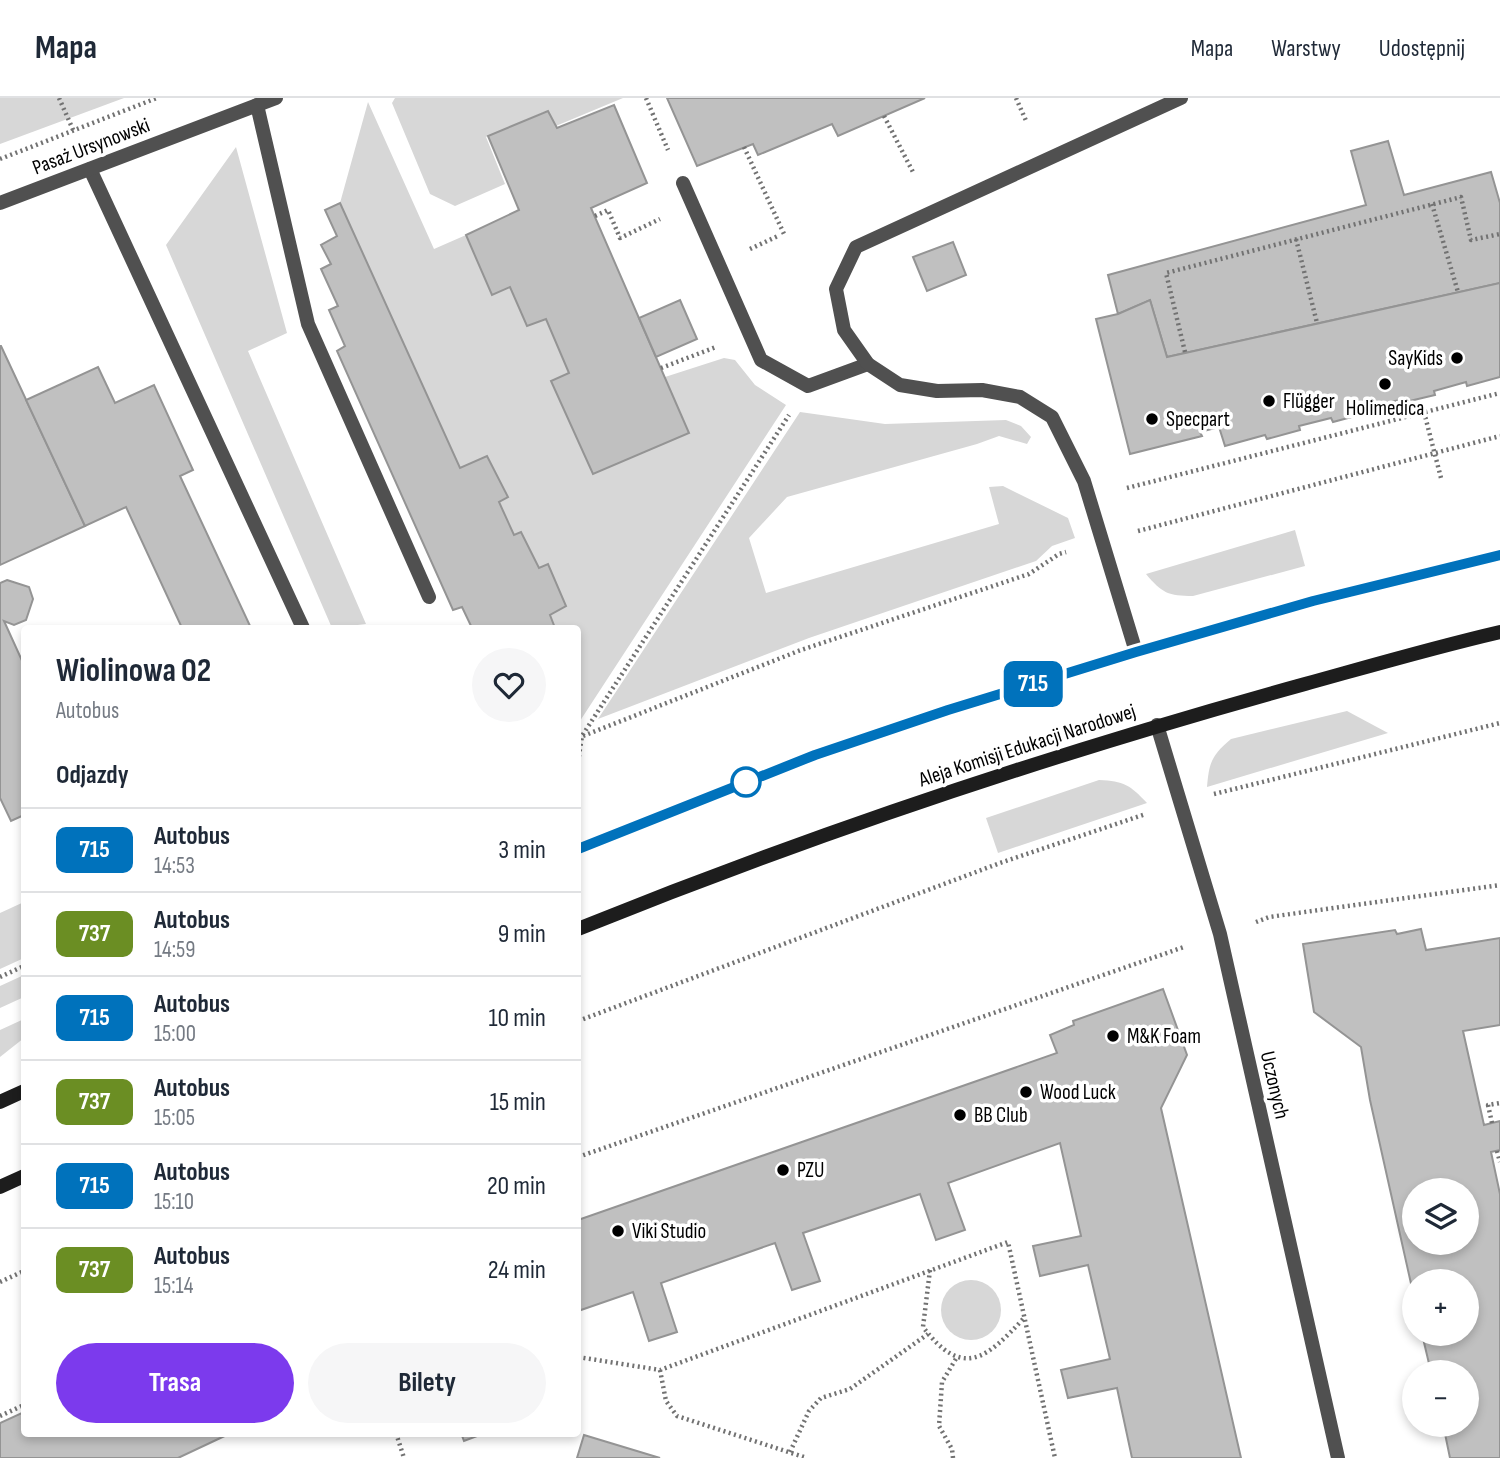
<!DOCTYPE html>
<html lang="pl">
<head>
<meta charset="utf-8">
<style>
  :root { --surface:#fff; --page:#f6f6f7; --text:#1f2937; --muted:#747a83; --line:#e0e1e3; --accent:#7c3aed }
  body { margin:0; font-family:"Sofia Sans Condensed",sans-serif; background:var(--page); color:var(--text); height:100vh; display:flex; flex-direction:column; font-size:26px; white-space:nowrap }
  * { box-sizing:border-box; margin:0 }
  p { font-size:23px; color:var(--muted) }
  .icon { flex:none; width:38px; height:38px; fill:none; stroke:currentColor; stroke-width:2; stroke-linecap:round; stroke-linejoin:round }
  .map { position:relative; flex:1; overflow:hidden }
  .panel { position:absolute; left:21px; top:527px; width:560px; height:812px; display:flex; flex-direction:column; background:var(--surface); border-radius:7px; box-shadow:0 4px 10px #0003 }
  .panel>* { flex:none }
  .badge { padding:0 14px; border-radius:10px; font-size:24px; line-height:46px }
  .buttons { position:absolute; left:1402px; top:1080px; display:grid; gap:14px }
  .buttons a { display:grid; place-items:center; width:77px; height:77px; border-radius:50%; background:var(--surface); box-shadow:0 4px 10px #0003; font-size:35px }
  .map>.badge { position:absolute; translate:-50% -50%; box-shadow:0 0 0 4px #fff }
  h2 { padding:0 35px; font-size:26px; line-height:63px }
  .round { display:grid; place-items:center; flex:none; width:74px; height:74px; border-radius:37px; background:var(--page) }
  .overview { display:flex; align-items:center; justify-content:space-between; height:119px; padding:0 35px }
  h1 { font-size:33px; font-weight:700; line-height:52px }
  .cta { display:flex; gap:14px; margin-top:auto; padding:14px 35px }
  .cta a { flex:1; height:80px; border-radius:42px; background:var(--accent); color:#fff; font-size:28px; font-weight:700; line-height:80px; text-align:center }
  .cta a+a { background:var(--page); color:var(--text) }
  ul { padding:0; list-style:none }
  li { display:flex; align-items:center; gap:21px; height:84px; padding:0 35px; border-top:2px solid var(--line) }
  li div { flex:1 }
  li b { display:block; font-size:26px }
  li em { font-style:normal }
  li .badge { min-width:77px; font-weight:700; text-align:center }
  header { display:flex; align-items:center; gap:42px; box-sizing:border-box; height:98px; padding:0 35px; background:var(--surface); border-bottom:2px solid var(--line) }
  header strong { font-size:33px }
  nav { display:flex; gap:38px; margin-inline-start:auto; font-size:24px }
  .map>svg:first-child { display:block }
  .green { fill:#d7d7d7 }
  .building { fill:#c0c0c0; stroke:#949494; stroke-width:2; fill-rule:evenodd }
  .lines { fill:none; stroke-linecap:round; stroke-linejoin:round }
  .path { stroke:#727272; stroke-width:4.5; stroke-dasharray:2 3.5; stroke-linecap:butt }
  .service { stroke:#505050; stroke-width:14 }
  .minor { stroke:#505050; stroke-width:14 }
  .secondary { stroke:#1d1d1d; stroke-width:14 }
  .line-casing { stroke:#fff; stroke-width:16 }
  .line { stroke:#0072bc; stroke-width:10 }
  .poi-dot { fill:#000; stroke:#fff; stroke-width:2.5 }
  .stop-dot { fill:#fff; stroke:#0072bc; stroke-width:3.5 }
  .labels { text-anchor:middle; stroke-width:7; stroke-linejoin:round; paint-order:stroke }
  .street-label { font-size:21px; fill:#000; stroke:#fff }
  .poi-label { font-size:21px; fill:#000; stroke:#fff; text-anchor:start }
</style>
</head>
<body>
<header>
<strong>Mapa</strong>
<nav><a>Mapa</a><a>Warstwy</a><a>Udostępnij</a></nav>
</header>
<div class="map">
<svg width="1500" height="1360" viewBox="0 0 1500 1360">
  <rect width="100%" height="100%" fill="#fff"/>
  <!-- green -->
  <g class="green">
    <path d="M0,0h124l-124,46z"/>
    <path d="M395,0h228l-72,30 -7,-16 -58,25 19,47 -50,22 -25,-12 -38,-91z"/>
    <path d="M368,4l66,147 32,-14 26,60 18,-8 17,38 19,-6 23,54 -17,8 41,93 96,-41 -24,-56 59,-19 11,2 20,25 31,20 -208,319v-96h-23l-5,-13 16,-9 -18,-41 -9,3 -18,-35 -7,2 -15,-33 8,-5 -20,-40 -27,11 -120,-265z"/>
    <path d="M236,49l51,186 -39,18 118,273 -34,4 -166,-383z"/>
    <path d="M800,314l85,12 121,-4 15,6 10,11 -4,7 -28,-8 -22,8 -190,53 -38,41 17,55 233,-69 -10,-37 14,-1 65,32 7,20 -23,8 -16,15 -227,77 -211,81z"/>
    <path d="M1295,432l10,36 -112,30c-25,0 -31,-3 -47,-22z"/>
    <path d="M1347,613l41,22 -181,54c2,-25 5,-32 24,-48z"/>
    <path d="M1099,682c25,1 31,5 48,23l-149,50 -12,-35z"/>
    <path d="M24,804v56l-24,11v-56z"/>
    <path d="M24,877v22l-24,11v-22z"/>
    <path d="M24,921v19l-24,19v-27z"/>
    <circle cx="971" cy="1212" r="30"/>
  </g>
  <!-- building -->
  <g class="building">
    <path d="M667,0h258l-87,38 -6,-12 -74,31 -5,-11 -56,22z"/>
    <path d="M614,7l33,78 -56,25 98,225 -96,41 -42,-93 18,-8 -23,-54 -19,7 -17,-39 -18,8 -26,-60 53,-25 -31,-74 60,-25 9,17z"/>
    <path d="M1388,43l16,54 87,-23 9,31v80l-333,74 -17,-57 -32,14 -10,-39 258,-70 -15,-54z"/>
    <path d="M340,105l120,265 27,-12 21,41 -9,5 15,33 7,-3 18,36 9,-4 18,42 -16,9 5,13h-83l-10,-21 -9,3 -116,-259 8,-5 -16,-36 9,-4 -17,-37 10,-5 -10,-19 16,-9 -12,-26z"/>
    <path d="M953,144l13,33 -39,16 -14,-34z"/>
    <path d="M1500,185v94l-33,9 -1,-4 -32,9 1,4 -34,8 -1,-3 -32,7 2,5 -37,10 -2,-4 -32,8 1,4 -33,9 -2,-4 -40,11 -6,-19 -19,5 2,4 -72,18 -34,-135 22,-5 32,-14 17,57z"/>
    <path d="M680,202l17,39 -41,18 -17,-39z"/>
    <path d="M1,248l84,180 -85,39v-219z"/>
    <path d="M98,269l17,36 39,-18 39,85 -13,6 71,152h-69l-56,-121 -41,19 -59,-126z"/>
    <path d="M7,482l22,7 4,12 -7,21 -12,5 -10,-4 20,44v150l-13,6 -11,-23v-215z"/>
    <path d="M1421,831l5,21 74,-12v87l-37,6 21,94 16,-4v29l-9,2 9,42v264h-50l-7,-34h23v-52h-35l-9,-38h44v-53h-52v16l-44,-197 -9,-53 -47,-35 -11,-68 92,-14 2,4zM1414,1092h52v52h-52z"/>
    <path d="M1163,891l24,66 -26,53 80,350h-109l-15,-70 -49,10 -7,-28 49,-11 -22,-94 -48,11 -7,-30 48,-10 -21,-93 -112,40 17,47 -29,10 -16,-46 -117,39 17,48 -28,9 -17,-47 -114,40 16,49 -28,9 -16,-49 -55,19v-91l479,-167 -7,-18 24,-10 -1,-4z"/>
    <path d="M24,1314v21h207l-53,25h-178v-35z"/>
    <path d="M461,1335h24l-21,8z"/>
    <path d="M584,1337l76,23h-83z"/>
  </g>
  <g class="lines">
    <!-- path -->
    <g class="path">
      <path d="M59,0l15,34"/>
      <path d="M646,0l22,52"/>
      <path d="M1016,0l11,25"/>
      <path d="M884,18l30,58"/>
      <path d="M744,49l40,87"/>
      <path d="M0,61l157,-61"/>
      <path d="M1432,106l26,88"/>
      <path d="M595,118l13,-6 12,28 40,-19"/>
      <path d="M1296,141l21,84"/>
      <path d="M750,151l28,-13"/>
      <path d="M1185,254l-19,-79 295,-76 10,43 29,-6"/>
      <path d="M661,270l55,-21"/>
      <path d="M1424,314l17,66"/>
      <path d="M1127,390l373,-95"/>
      <path d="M1138,433l362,-95"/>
      <path d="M578,640l223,-88 228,-76 30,-20 7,-2"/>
      <path d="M578,664l4,-26 207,-321"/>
      <path d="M1214,696l286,-71"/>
      <path d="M1256,824l13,-5 231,-32"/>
      <path d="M0,879l24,-11"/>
      <path d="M578,923l422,-158 146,-49"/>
      <path d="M1492,1025l-4,-18 12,-2"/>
      <path d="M1497,1053l3,11"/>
      <path d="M578,1059l606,-210"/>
      <path d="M930,1172l-7,57c40,53 64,31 101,-9"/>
      <path d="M0,1184l24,-11"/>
      <path d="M578,1259l82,13 348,-128 47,216"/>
      <path d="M660,1272l6,31 11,15 130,42"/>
      <path d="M0,1318l24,-11"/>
      <path d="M396,1335l8,25"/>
      <path d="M790,1354l19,-41 12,-13 29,-9 78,-55"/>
      <path d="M953,1360l-1,-9 -13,-23 3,-44 15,-25"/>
    </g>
    <!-- service -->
    <g class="service">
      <path d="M257,7l51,219 121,273"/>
      <path d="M90,71l213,459"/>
    </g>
    <!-- minor -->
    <g class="minor">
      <path d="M683,85l78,177 47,26 60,-22"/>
      <path d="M0,105l276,-105"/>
      <path d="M1136,554l-52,-171 -32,-64 -32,-20 -38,-7 -45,1 -37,-6 -32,-21 -24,-34 -8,-41 20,-42 325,-149"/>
      <path d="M1157,627l63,209 118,524"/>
    </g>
    <!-- secondary -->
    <g class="secondary">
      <path d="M578,751l237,-94 133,-45 188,-58 177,-51 187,-46"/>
      <path d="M578,831c238,-96 480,-177 727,-245 65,-18 130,-37 195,-52"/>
      <path d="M0,1004l24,-11"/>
      <path d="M0,1089l24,-11"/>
    </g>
  </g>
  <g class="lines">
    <!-- line casing -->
    <g class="line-casing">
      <path id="line" d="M578,751l237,-94 133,-45 188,-58 177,-51 187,-46"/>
    </g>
    <!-- line -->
    <use href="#line" class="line"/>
  </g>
  <!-- markers -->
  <g class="poi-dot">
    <circle cx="1457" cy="260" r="7"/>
    <circle cx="1385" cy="286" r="7"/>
    <circle cx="1269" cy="303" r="7"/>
    <circle cx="1152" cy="321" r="7"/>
    <circle cx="1113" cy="938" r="7"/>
    <circle cx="1026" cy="994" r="7"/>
    <circle cx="960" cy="1017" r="7"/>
    <circle cx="783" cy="1072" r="7"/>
    <circle cx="618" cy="1133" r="7"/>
  </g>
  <circle class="stop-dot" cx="746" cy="684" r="14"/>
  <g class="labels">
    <!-- street labels -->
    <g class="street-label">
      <text transform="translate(91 48) rotate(-21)" y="7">Pasaż Ursynowski</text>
      <text transform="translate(1027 647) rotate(-18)" y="7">Aleja Komisji Edukacji Narodowej</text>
      <text transform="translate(1275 987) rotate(77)" y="7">Uczonych</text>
    </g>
    <!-- poi labels -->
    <g class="poi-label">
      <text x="1443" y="267" text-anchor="end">SayKids</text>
      <text x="1283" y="310">Flügger</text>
      <text x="1385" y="317" text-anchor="middle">Holimedica</text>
      <text x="1166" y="328">Specpart</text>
      <text x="1127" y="945">M&amp;K Foam</text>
      <text x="1040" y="1001">Wood Luck</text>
      <text x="974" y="1024">BB Club</text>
      <text x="797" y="1079">PZU</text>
      <text x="632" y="1140">Viki Studio</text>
    </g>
  </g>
</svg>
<div class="buttons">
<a><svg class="icon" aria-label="layers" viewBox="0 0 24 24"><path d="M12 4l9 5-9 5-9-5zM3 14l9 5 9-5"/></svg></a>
<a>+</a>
<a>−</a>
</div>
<b class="badge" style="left:1033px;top:586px;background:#0072bc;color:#fff">715</b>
<section class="panel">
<div class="overview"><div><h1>Wiolinowa 02</h1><p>Autobus</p></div><a class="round"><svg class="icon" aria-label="heart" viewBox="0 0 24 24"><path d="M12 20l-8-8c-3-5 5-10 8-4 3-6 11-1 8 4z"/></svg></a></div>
<h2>Odjazdy</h2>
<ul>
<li><span class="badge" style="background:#0072bc;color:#fff">715</span><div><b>Autobus</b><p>14:53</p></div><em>3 min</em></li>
<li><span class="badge" style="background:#6b8e23;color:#fff">737</span><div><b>Autobus</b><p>14:59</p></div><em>9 min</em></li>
<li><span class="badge" style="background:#0072bc;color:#fff">715</span><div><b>Autobus</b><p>15:00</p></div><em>10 min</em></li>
<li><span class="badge" style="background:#6b8e23;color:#fff">737</span><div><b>Autobus</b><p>15:05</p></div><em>15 min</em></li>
<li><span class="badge" style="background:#0072bc;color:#fff">715</span><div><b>Autobus</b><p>15:10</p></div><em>20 min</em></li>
<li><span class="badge" style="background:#6b8e23;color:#fff">737</span><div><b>Autobus</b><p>15:14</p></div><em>24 min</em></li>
</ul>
<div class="cta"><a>Trasa</a><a>Bilety</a></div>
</section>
</div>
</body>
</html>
